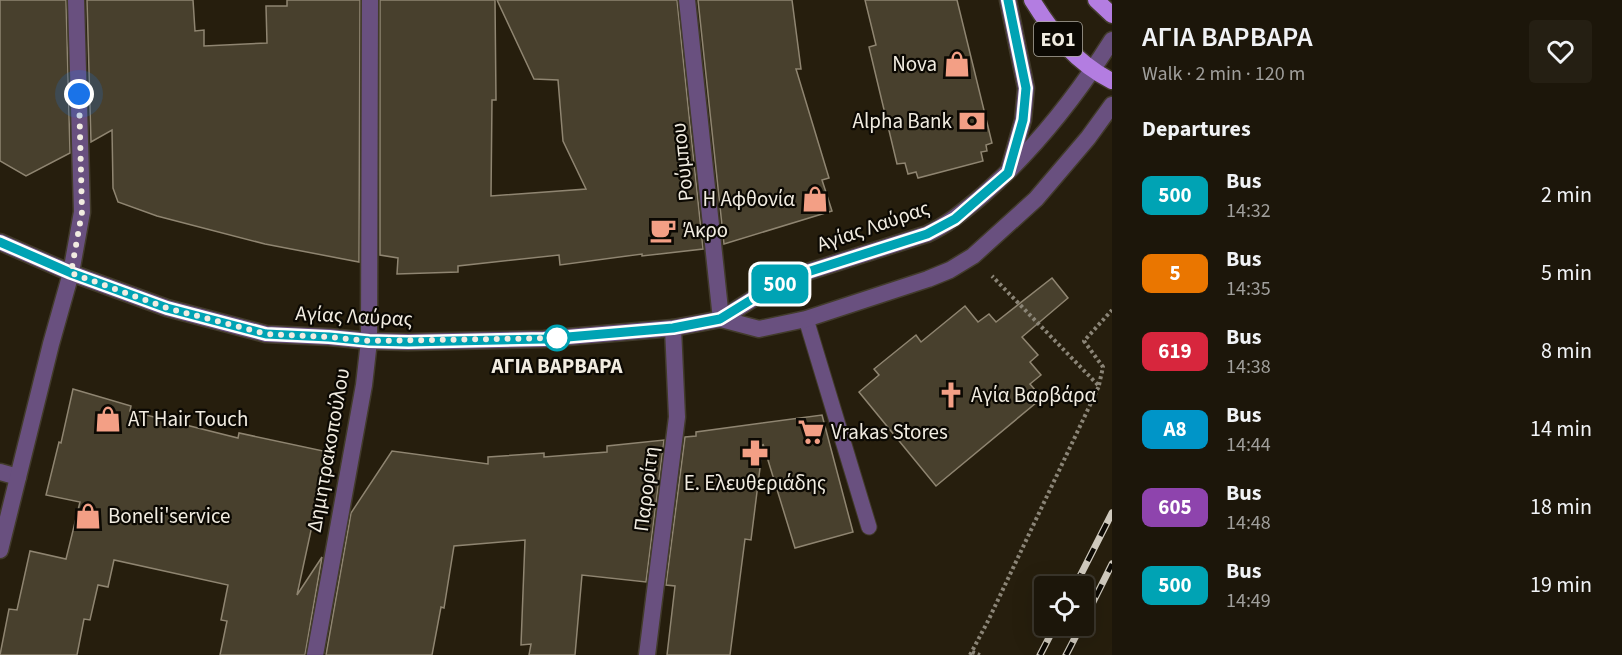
<!DOCTYPE html>
<html lang="en">
<head>
<meta charset="utf-8">
<style>
  :root { --surface:#1c160a; --page:#251f13; --text:#f1f3f6; --muted:#a09f9c; --line:#3a352b }
  body { margin:0; font-family:"Source Sans 3",sans-serif; background:var(--page); color:var(--text); height:100vh; display:flex; flex-direction:column; font-size:22px; white-space:nowrap }
  * { box-sizing:border-box; margin:0 }
  p { font-size:20px; color:var(--muted) }
  .icon { flex:none; width:33px; height:33px; fill:none; stroke:currentColor; stroke-width:2; stroke-linecap:round; stroke-linejoin:round }
  .map { position:relative; flex:1; overflow:hidden }
  .side { display:flex; flex-direction:column; background:var(--surface); width:510px }
  .side>* { flex:none }
  .badge { padding:0 12px; border-radius:9px; font-size:21px; line-height:39px }
  .tools { position:absolute; left:1034px; top:576px; display:grid; gap:12px }
  .tools a { display:grid; place-items:center; width:60px; height:60px; border-radius:6px; background:var(--surface); box-shadow:0 6px 24px #0002,0 0 0 2px var(--line); font-size:30px }
  .you { position:absolute; width:30px; height:30px; margin:-15px; border:4px solid #fff; border-radius:50%; background:#1a73e8; box-shadow:0 0 0 9px #1a73e833 }
  .map>.badge { position:absolute; translate:-50% -50%; box-shadow:0 0 0 3px #fff }
  h2 { padding:0 30px; font-size:22px; line-height:54px }
  .round { display:grid; place-items:center; flex:none; width:63px; height:63px; border-radius:6px; background:var(--page) }
  .summary { display:flex; align-items:center; justify-content:space-between; height:102px; padding:0 30px }
  h1 { font-size:28px; font-weight:600; line-height:45px }
  ul { padding:0; list-style:none }
  li { display:flex; align-items:center; gap:18px; height:78px; padding:0 30px }
  li div { flex:1 }
  li b { display:block; font-size:22px }
  li em { font-style:normal }
  li .badge { min-width:66px; font-weight:700; text-align:center }
  main { display:flex; flex:1; min-height:0 }
  .map>svg:first-child { display:block }
  .building { fill:#48402d; stroke:#8f8571; stroke-width:1.5 }
  .lines { fill:none; stroke-linecap:round; stroke-linejoin:round }
  .service-casing { stroke:#423b2b; stroke-width:17 }
  .minor-casing { stroke:#423b2b; stroke-width:19 }
  .tertiary-casing { stroke:#423b2b; stroke-width:19 }
  .primary-casing { stroke:#423b2b; stroke-width:19 }
  .path { stroke:#8b8577; stroke-width:4; stroke-dasharray:3 3; stroke-linecap:butt }
  .service { stroke:#69507f; stroke-width:15 }
  .minor { stroke:#69507f; stroke-width:16 }
  .tertiary { stroke:#69507f; stroke-width:16 }
  .primary { stroke:#b37de1; stroke-width:16 }
  .rail-casing { stroke:#cfc9bd; stroke-width:7 }
  .rail { stroke:#0c0903; stroke-width:4.5; stroke-dasharray:14; stroke-linecap:butt }
  .line-casing { stroke:#fff; stroke-width:14 }
  .line { stroke:#00a3b4; stroke-width:9 }
  .walk { stroke:#f1ece1; stroke-width:6; stroke-dasharray:0 10.8 }
  .stop-dot { fill:#fff; stroke:#00a3b4; stroke-width:3 }
  .labels { text-anchor:middle; stroke-width:4.5; stroke-linejoin:round; paint-order:stroke }
  .shield { fill:#0c0903; stroke:#aca89e; stroke-width:1.5 }
  .shield-label { font-size:20px; font-weight:bold; fill:#f1ece1 }
  .poi-label { font-size:21px; fill:#f1ece1; stroke:#0c0903; text-anchor:start }
  .street-label { font-size:21px; fill:#f1ece1; stroke:#0c0903 }
  .stop-label { font-size:21px; font-weight:bold; fill:#f1ece1; stroke:#0c0903 }
</style>
</head>
<body>
<main>
<div class="map">
<svg width="1112" height="655" viewBox="0 0 1112 655">
  <rect width="100%" height="100%" fill="#261e0d"/>
  <!-- building -->
  <g class="building">
    <path d="M0,0h66l4,153 -44,23 -26,-15z"/>
    <path d="M87,0h106l2,31 9,-1v16l63,-3 -1,-37h21v-6h73l-1,262 -94,-18 -108,-28 -39,-14 -5,-14 -1,-58 -21,12z"/>
    <path d="M380,0h115l1,100h-4l-1,96 95,-7 -23,-48 -5,-61 -24,-1 -37,-79h180l26,249 -61,7v-2l-82,11 -1,-10 -101,11v6l-61,2 1,-16 -18,-3z"/>
    <path d="M698,0h94l9,69h-5l33,109 -7,2 10,31 -108,33z"/>
    <path d="M865,0h92l35,143 -6,2 1,6 -6,1 2,9 -65,17 -2,-6 -8,2 -3,-11 -8,1 -28,-117 7,-2z"/>
    <path d="M1052,278l16,20 -46,39 16,18 -8,7 11,13 -11,9 12,14 -106,88 -77,-94 20,-17 -5,-6 42,-34 5,7 44,-36 13,16 11,-8 7,8z"/>
    <path d="M73,389l58,17 -1,5 108,27 1,-5 89,19 -31,143 25,-38 -17,98h-85l7,-34 -6,-1 7,-35 -114,-25 -6,27 -10,-2 -8,35 -6,-1 -7,36h-77l9,-46 8,1 13,-59 36,8 14,-57 -34,-7 13,-53 2,1z"/>
    <path d="M822,415l31,117 -58,16 -32,-104 -12,96 -6,-1 -15,116h-63l8,-69 -9,-1 19,-148 11,-1v-4z"/>
    <path d="M664,440l-18,142 -64,-7 -7,80h-46l2,-11 -10,1 4,-105 -71,6 -10,62 -3,-1 -9,48h-106l25,-142 41,-62 96,13v-7l56,-4v4l63,-5v-6z"/>
  </g>
  <g class="lines">
    <!-- service casing -->
    <g class="service-casing">
      <path id="service" d="M806,319l63,208"/>
    </g>
    <!-- minor casing -->
    <g class="minor-casing">
      <g id="minor">
        <path d="M687,0l34,319"/>
        <path d="M0,472l18,5"/>
        <path d="M0,550l51,-206 20,-71 11,-61 -6,-212"/>
        <path d="M315,655l49,-270 5,-44 1,-341"/>
        <path d="M647,655l30,-238 -4,-89"/>
      </g>
    </g>
    <!-- tertiary casing -->
    <g class="tertiary-casing">
      <g id="tertiary">
        <path d="M1008,0l18,88 -3,32 -13,46"/>
        <path d="M0,242l71,31 96,35 99,26 63,3 40,4 39,1 136,-3 129,-11 48,-9 38,-24 39,-20 129,-41c22,-10 38,-24 56,-39 51,-45 93,-98 129,-155"/>
        <path d="M721,319l38,10 47,-10 122,-40 22,-9 23,-14 63,-57 52,-61 24,-33"/>
      </g>
    </g>
    <!-- primary casing -->
    <g class="primary-casing">
      <g id="primary">
        <path d="M1032,0c21,34 44,63 80,81"/>
        <path d="M1096,0l16,15"/>
      </g>
    </g>
    <!-- path -->
    <g class="path">
      <path d="M1099,385l4,-18 -19,-26 28,-31"/>
      <path d="M972,652l8,3"/>
      <path d="M970,655l18,-34 111,-235 -107,-110"/>
    </g>
    <!-- service -->
    <use href="#service" class="service"/>
    <!-- minor -->
    <use href="#minor" class="minor"/>
    <!-- tertiary -->
    <use href="#tertiary" class="tertiary"/>
    <!-- primary -->
    <use href="#primary" class="primary"/>
    <!-- rail casing -->
    <g class="rail-casing">
      <g id="rail">
        <path d="M1075,586l37,-73"/>
        <path d="M1083,622l29,-58"/>
        <path d="M1040,655l15,-29"/>
        <path d="M1066,655l15,-29"/>
      </g>
    </g>
    <!-- rail -->
    <use href="#rail" class="rail"/>
  </g>
  <g class="lines">
    <!-- line casing -->
    <g class="line-casing">
      <path id="line" d="M0,242l71,31 96,35 99,26 63,3 40,4 39,1 136,-3 129,-11 47,-9 39,-24 39,-20 129,-41 28,-15 53,-46 15,-53 3,-32 -18,-88"/>
    </g>
    <!-- line -->
    <use href="#line" class="line"/>
    <!-- walk -->
    <path class="walk" d="M79,94l3,118 -11,61 96,35 99,26 63,3 40,4 192,-3h-4"/>
  </g>
  <!-- icons -->
  <defs>
    <g id="shop-bare" transform="scale(2.07)"><path d="M-5-2.5h2.3a2.7 3.5 0 0 1 5.4 0H5L5.5 6h-11ZM-1.5-2.5h3a1.5 2.3 0 0 0-3 0Z" fill="#f39f85" stroke="#0c0903" stroke-width="2.5" paint-order="stroke"/></g>
    <g id="bank-bare" transform="scale(2.07)"><path d="M-6-4H6V4H-6ZM0-2.3a2.3 2.3 0 1 0 0 4.6a2.3 2.3 0 1 0 0-4.6Z" fill="#f39f85" stroke="#0c0903" stroke-width="2.5" paint-order="stroke"/></g>
    <g id="cafe-bare" transform="scale(2.07)"><path d="M-5.5-4.5H6V0H3Q3 3.5 0 3.5H-2.5Q-5.5 3.5-5.5 0ZM3-3.2v2h1.7v-2ZM-6 4.5H4V6H-6Z" fill="#f39f85" stroke="#0c0903" stroke-width="2.5" paint-order="stroke"/></g>
    <g id="church-bare" transform="scale(2.07)"><path d="M-1.2-6h2.4v3.5h3.3v2.4h-3.3V6h-2.4V-.1h-3.3v-2.4h3.3Z" fill="#f39f85" stroke="#0c0903" stroke-width="2.5" paint-order="stroke"/></g>
    <g id="supermarket-bare" transform="scale(2.07)"><path d="M-6-5.5h2.5l.6 2H6L4.5 2H-2.5L-4.4-4H-6ZM-1.5 3.2a1.3 1.3 0 1 0 .1 0ZM3 3.2a1.3 1.3 0 1 0 .1 0Z" fill="#f39f85" stroke="#0c0903" stroke-width="2.5" paint-order="stroke"/></g>
    <g id="pharmacy-bare" transform="scale(2.07)"><path d="M-2-6h4v4h4v4h-4v4h-4v-4h-4v-4h4Z" fill="#f39f85" stroke="#0c0903" stroke-width="2.5" paint-order="stroke"/></g>
  </defs>
  <g fill-rule="evenodd">
    <use href="#shop-bare" x="957" y="64"/>
    <use href="#bank-bare" x="972" y="121"/>
    <use href="#shop-bare" x="815" y="199"/>
    <use href="#cafe-bare" x="663" y="230"/>
    <use href="#church-bare" x="951" y="395"/>
    <use href="#shop-bare" x="108" y="419"/>
    <use href="#supermarket-bare" x="811" y="432"/>
    <use href="#pharmacy-bare" x="755" y="453"/>
    <use href="#shop-bare" x="88" y="516"/>
  </g>
  <!-- markers -->
  <circle class="stop-dot" cx="557" cy="338" r="12"/>
  <g class="labels">
    <!-- shield labels -->
    <rect class="shield" x="1034" y="22" width="48" height="34" rx="4.5"/>
    <g class="shield-label">
      <text x="1058" y="46">ΕΟ1</text>
    </g>
    <!-- poi labels -->
    <g class="poi-label">
      <text x="937" y="71" text-anchor="end">Nova</text>
      <text x="952" y="128" text-anchor="end">Alpha Bank</text>
      <text x="795" y="206" text-anchor="end">Η Αφθονία</text>
      <text x="683" y="237">Άκρο</text>
      <text x="971" y="402">Αγία Βαρβάρα</text>
      <text x="128" y="426">AT Hair Touch</text>
      <text x="831" y="439">Vrakas Stores</text>
      <text x="755" y="490" text-anchor="middle">Ε. Ελευθεριάδης</text>
      <text x="108" y="523">Boneli'service</text>
    </g>
    <!-- street labels -->
    <g class="street-label">
      <text transform="translate(682 162) rotate(-96)" y="7">Ρούμπου</text>
      <text transform="translate(873 226) rotate(-19)" y="7">Αγίας Λαύρας</text>
      <text transform="translate(354 316) rotate(3)" y="7">Αγίας Λαύρας</text>
      <text transform="translate(328 450) rotate(-80)" y="7">Δημητρακοπούλου</text>
      <text transform="translate(646 489) rotate(-83)" y="7">Παρορίτη</text>
    </g>
    <!-- stop labels -->
    <g class="stop-label">
      <text x="557" y="373">ΑΓΙΑ ΒΑΡΒΑΡΑ</text>
    </g>
  </g>
</svg>
<div class="tools">
<a><svg class="icon" aria-label="locate" viewBox="0 0 24 24"><circle cx="12" cy="12" r="6"/><path d="M12 2v4M12 18v4M2 12h4M18 12h4"/></svg></a>
</div>
<div class="you" style="left:79px;top:94px"></div>
<b class="badge" style="left:780px;top:284px;background:#00a3b4;color:#fff">500</b>
</div>
<section class="side">
<div class="summary"><div><h1>ΑΓΙΑ ΒΑΡΒΑΡΑ</h1><p>Walk · 2 min · 120 m</p></div><a class="round"><svg class="icon" aria-label="heart" viewBox="0 0 24 24"><path d="M12 20l-8-8c-3-5 5-10 8-4 3-6 11-1 8 4z"/></svg></a></div>
<h2>Departures</h2>
<ul>
<li><span class="badge" style="background:#00a3b4;color:#fff">500</span><div><b>Bus</b><p>14:32</p></div><em>2 min</em></li>
<li><span class="badge" style="background:#ea7600;color:#fff">5</span><div><b>Bus</b><p>14:35</p></div><em>5 min</em></li>
<li><span class="badge" style="background:#d7263d;color:#fff">619</span><div><b>Bus</b><p>14:38</p></div><em>8 min</em></li>
<li><span class="badge" style="background:#0095c8;color:#fff">A8</span><div><b>Bus</b><p>14:44</p></div><em>14 min</em></li>
<li><span class="badge" style="background:#8e44ad;color:#fff">605</span><div><b>Bus</b><p>14:48</p></div><em>18 min</em></li>
<li><span class="badge" style="background:#00a3b4;color:#fff">500</span><div><b>Bus</b><p>14:49</p></div><em>19 min</em></li>
</ul>
</section>
</main>
</body>
</html>
